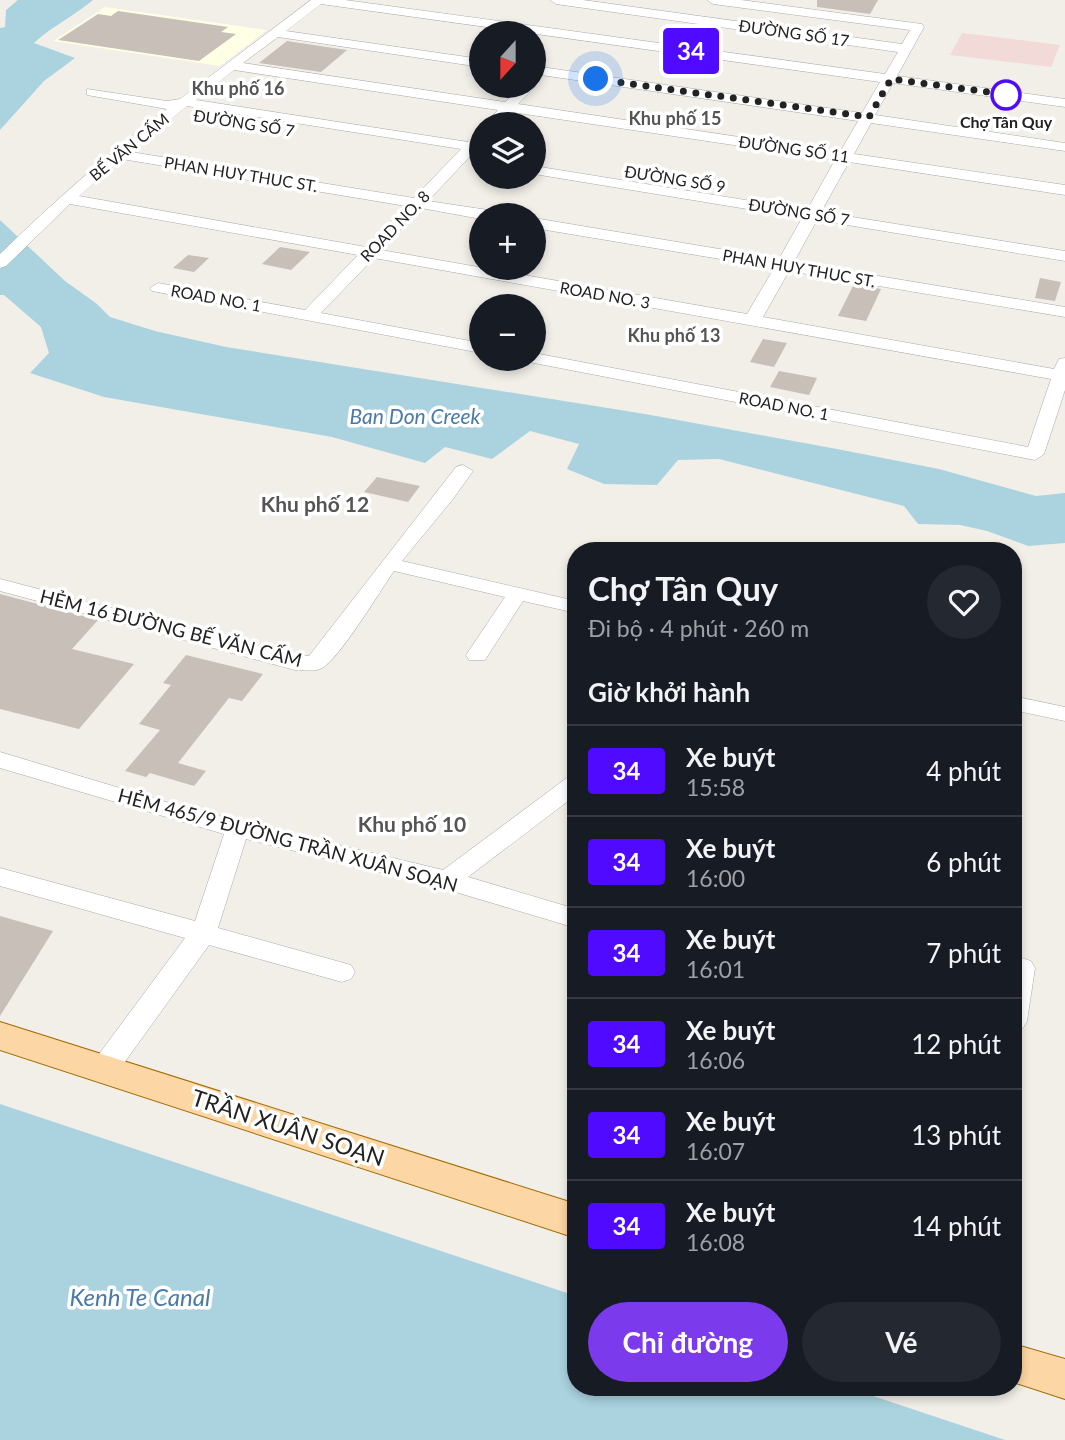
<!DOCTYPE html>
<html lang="vi">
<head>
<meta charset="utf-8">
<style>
  :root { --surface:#171b24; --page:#242831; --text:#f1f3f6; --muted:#9ea1a6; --line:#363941; --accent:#7c3aed }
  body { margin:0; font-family:Lato,sans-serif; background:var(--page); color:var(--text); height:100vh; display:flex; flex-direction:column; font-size:26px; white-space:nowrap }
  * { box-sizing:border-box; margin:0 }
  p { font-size:23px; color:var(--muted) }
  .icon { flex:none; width:38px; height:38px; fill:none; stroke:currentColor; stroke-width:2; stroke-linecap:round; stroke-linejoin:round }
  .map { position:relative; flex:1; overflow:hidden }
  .side { position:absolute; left:567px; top:542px; width:455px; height:854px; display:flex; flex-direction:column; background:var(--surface); border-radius:28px; box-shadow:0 4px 10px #0003 }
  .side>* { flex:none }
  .badge { padding:0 14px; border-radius:5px; font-size:24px; line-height:46px }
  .needle { width:46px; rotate:201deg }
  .buttons { position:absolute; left:469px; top:21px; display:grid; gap:14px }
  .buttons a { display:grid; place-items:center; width:77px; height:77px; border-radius:50%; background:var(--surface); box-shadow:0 4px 10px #0003; font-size:35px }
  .you { position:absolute; width:35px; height:35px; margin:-18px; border:5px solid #fff; border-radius:50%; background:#1a73e8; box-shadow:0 0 0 10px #1a73e833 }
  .map>.badge { position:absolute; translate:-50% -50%; box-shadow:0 0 0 4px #fff }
  h2 { padding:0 21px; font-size:26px; line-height:63px }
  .round { display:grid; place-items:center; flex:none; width:74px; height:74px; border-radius:37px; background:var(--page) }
  .summary { display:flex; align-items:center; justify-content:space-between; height:119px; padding:0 21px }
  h1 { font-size:33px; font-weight:700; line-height:52px }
  .primary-button { display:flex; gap:14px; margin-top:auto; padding:14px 21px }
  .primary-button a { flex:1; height:80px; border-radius:42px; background:var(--accent); color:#fff; font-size:28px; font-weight:700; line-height:80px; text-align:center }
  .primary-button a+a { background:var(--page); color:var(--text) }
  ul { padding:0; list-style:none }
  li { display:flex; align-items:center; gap:21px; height:91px; padding:0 21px; border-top:2px solid var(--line) }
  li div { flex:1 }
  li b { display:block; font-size:26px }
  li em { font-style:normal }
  li .badge { min-width:77px; font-weight:700; text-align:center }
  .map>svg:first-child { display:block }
  .commercial { fill:#f2dad9 }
  .education { fill:#ffffe5 }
  .water { fill:#aad3df }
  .building { fill:#c7bfb8 }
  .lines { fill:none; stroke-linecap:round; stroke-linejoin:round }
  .minor-casing { stroke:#a9a9a9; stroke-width:1 }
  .major-casing { stroke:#a06b00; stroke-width:2 }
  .minor { fill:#fff; fill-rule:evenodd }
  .major { fill:#fcd6a4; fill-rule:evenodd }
  .line { fill:#4f0aff; stroke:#fff; stroke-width:2 }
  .walk { stroke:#222; stroke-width:7; stroke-dasharray:0 12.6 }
  .stop-dot { fill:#fff; stroke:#4f0aff; stroke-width:3.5 }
  .labels { text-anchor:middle; stroke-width:7; stroke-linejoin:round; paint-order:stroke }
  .far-street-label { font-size:16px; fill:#222; stroke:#fff }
  .far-stop-label { font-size:16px; font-weight:bold; fill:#222; stroke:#fff }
  .far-neighbourhood-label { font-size:18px; font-weight:bold; fill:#555; stroke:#fff }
  .street-label { font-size:19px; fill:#222; stroke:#fff }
  .water-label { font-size:21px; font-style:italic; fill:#4a7aab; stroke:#fff }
  .neighbourhood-label { font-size:21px; font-weight:bold; fill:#555; stroke:#fff }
  .near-street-label { font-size:23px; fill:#222; stroke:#fff }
  .near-water-label { font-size:24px; font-style:italic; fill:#4a7aab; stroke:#fff }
</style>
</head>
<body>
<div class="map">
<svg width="1065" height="1440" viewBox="0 0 1065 1440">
  <rect width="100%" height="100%" fill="#f2efe9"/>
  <!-- commercial -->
  <path class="commercial" d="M962,33l98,12 -9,22 -101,-12z"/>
  <!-- education -->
  <path class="education" d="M105,7l162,23 -47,36 -167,-25z"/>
  <!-- water -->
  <g class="water">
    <path d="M18,0h75c-19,16 -41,26 -59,43l41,15 -31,23 -44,49v-102l5,-1 1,-17z"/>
    <path d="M0,220l65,61 32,23 13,13 45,14 71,16 419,67 192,35 102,20 97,27 29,-3v50l-37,3 -41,-15 -27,-6 -42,-1 -14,-18 -185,-47 -41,1 -21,25 -53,-1 -37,-15 12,-25 -49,-13 -38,28 -47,-12 -20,16 -93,-26 -228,-40 -74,-24 19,-20 -8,-26 -37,-32h-4z"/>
    <path d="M0,1104l576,192v92h273l156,52h-1005z"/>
  </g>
  <!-- building -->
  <g class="building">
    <path d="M817,0h61l-8,14 -53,-7z"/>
    <path d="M118,11l110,16 -7,5 15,2 -37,27 -141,-21 40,-26 13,2z"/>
    <path d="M287,41l60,9 -26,22 -62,-9z"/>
    <path d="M280,247l30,5 -19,18 -29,-6z"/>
    <path d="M188,255l21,3 -15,14 -21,-4z"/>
    <path d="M1040,278l21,4 -6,19 -20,-3z"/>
    <path d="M854,284l27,5 -15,32 -28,-5z"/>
    <path d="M763,339l24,4 -13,24 -24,-5z"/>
    <path d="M779,371l38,7 -8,17 -39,-8z"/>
    <path d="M377,477l43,9 -12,16 -44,-10z"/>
    <path d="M0,594l98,26 -26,29 62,15 -55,65 -79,-20z"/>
    <path d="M186,655l77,19 -21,27 -13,-3 -51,65 28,8 -12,15 -44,-13 -4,4 -21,-6 35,-41 -21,-6 32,-39 -8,-2z"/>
    <path d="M0,916l53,15 -53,85z"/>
  </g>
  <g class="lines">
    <!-- minor casing -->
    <g class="minor-casing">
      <g id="minor">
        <path d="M311,0h34l540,74 13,-22 -342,-48 -6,-4h33l319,44 8,-14 -197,-26 -6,-4h34l181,24 2,3 -27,49 168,23v8l-172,-24 -18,32 190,28v8l-194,-28 -17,31 211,31v10l-216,-33 -28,50 244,39v10l-248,-41 -23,42 271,45v10l-276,-46 -26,46 291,52 5,-10 6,-1v32l-21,64 -9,6 -501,-97 -8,-4h8v-6l494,94 23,-68 -677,-121 -53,55 160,30v10l-329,-62 -2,-3 8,-5 147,27 53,-55 -288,-51 -64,62 -6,2v-14c53,-52 108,-100 167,-145l-80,-14v-6l80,12 13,-2zM321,4l559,78 -18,31 -328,-47v8l324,47 -18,31 -322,-48 15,-15 2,-3 -1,-1 -13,1 -16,16 -262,-39 35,-26 203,30v-8l-195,-28zM234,70l264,40 -13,14h15l11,-12 324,48 -28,50 -273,-44v8l268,44 -23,41 -245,-41v10l240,40 -27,46 -366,-64 40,-42 60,11v-4h15l-8,-5 -60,-9 47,-50 6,1v-17l-7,1 -6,6 -272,-42zM187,106l274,43 -47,49 -283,-46zM122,159l284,47 -40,41 -287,-51z"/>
        <path d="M463,465l10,6 -20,28 -51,62 174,40v12l-53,-12 -38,59h-16l-3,-5 39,-58 -111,-26c-14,20 -54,87 -72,97 -7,4 -19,2 -27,2l-295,-79v-12l295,77h14l147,-189z"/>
        <path d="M1013,696l52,11v14l-52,-11z"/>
        <path d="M0,752l186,56 257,62 125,-93 8,-2v20l-108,82 108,32v19l-151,-45 -179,-44 -28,89 133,37 4,7 -4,7 -9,3 -133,-37 -95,132 -10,3 -10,-3 -4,-8 4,-8 91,-123 -185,-52v-18l195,53 29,-87 -224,-66z"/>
        <path d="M1022,958l9,3 4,7 -8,53 -4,7 -10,4v-71z"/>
      </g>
    </g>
    <!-- major casing -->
    <g class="major-casing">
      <g id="major">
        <path d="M0,1022l576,182v34l-576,-188z"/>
        <path d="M1013,1344l52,15v40l-52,-17z"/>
      </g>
    </g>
    <!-- minor -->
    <use href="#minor" class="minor"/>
    <!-- major -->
    <use href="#major" class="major"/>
  </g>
  <!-- line -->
  <path class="line" d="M315,0h4l746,103v2z"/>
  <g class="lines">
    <!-- walk -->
    <path class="walk" d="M596,79l273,38 22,-38 120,16h-5"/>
  </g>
  <!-- markers -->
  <circle class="stop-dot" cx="1006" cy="95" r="14"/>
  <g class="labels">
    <!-- far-street labels -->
    <g class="far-street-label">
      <text transform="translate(794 33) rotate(8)" y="6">ĐƯỜNG SỐ 17</text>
      <text transform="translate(244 123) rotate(9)" y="6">ĐƯỜNG SỐ 7</text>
      <text transform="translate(129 147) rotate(-39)" y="6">BẾ VĂN CẤM</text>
      <text transform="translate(794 149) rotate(8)" y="6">ĐƯỜNG SỐ 11</text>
      <text transform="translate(241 174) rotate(9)" y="6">PHAN HUY THUC ST.</text>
      <text transform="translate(675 179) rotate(9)" y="6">ĐƯỜNG SỐ 9</text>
      <text transform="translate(799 212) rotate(9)" y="6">ĐƯỜNG SỐ 7</text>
      <text transform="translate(395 226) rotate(-46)" y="6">ROAD NO. 8</text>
      <text transform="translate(799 268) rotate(10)" y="6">PHAN HUY THUC ST.</text>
      <text transform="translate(605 295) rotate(10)" y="6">ROAD NO. 3</text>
      <text transform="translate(216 298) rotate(10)" y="6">ROAD NO. 1</text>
      <text transform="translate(784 406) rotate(11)" y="6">ROAD NO. 1</text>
    </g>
    <!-- far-stop labels -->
    <g class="far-stop-label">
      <text x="1006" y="128">Chợ Tân Quy</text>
    </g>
    <!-- far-neighbourhood labels -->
    <g class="far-neighbourhood-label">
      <text x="238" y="95">Khu phố 16</text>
      <text x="675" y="125">Khu phố 15</text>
      <text x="674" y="342">Khu phố 13</text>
    </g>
    <!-- street labels -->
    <g class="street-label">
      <text transform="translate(171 628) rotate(14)" y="7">HẺM 16 ĐƯỜNG BẾ VĂN CẤM</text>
      <text transform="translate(288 840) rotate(15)" y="7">HẺM 465/9 ĐƯỜNG TRẦN XUÂN SOẠN</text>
    </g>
    <!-- water labels -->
    <g class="water-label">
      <text x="415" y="424">Ban Don Creek</text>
    </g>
    <!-- neighbourhood labels -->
    <g class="neighbourhood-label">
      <text x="315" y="512">Khu phố 12</text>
      <text x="412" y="832">Khu phố 10</text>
    </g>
    <!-- near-street labels -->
    <g class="near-street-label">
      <text transform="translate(288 1128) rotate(18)" y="8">TRẦN XUÂN SOẠN</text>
    </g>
    <!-- near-water labels -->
    <g class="near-water-label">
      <text x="140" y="1306">Kenh Te Canal</text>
    </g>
  </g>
</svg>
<div class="buttons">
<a><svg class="needle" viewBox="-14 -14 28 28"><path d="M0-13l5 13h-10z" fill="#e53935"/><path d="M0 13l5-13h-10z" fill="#9ea1a6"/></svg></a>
<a><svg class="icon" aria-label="layers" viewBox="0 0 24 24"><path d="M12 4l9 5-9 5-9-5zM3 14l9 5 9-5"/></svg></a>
<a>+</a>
<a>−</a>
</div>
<div class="you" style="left:596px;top:79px"></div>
<b class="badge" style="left:691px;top:51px;background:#4f0aff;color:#fff">34</b>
<section class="side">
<div class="summary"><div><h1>Chợ Tân Quy</h1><p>Đi bộ · 4 phút · 260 m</p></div><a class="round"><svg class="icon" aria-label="heart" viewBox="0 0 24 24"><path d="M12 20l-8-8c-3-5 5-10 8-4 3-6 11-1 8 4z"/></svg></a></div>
<h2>Giờ khởi hành</h2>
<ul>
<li><span class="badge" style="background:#4f0aff;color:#fff">34</span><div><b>Xe buýt</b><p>15:58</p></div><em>4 phút</em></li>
<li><span class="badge" style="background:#4f0aff;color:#fff">34</span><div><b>Xe buýt</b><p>16:00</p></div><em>6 phút</em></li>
<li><span class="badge" style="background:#4f0aff;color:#fff">34</span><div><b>Xe buýt</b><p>16:01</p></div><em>7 phút</em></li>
<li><span class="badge" style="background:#4f0aff;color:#fff">34</span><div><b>Xe buýt</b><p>16:06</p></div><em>12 phút</em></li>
<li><span class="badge" style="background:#4f0aff;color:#fff">34</span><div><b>Xe buýt</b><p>16:07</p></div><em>13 phút</em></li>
<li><span class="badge" style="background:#4f0aff;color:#fff">34</span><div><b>Xe buýt</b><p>16:08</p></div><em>14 phút</em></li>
</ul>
<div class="primary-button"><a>Chỉ đường</a><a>Vé</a></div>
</section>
</div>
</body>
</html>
